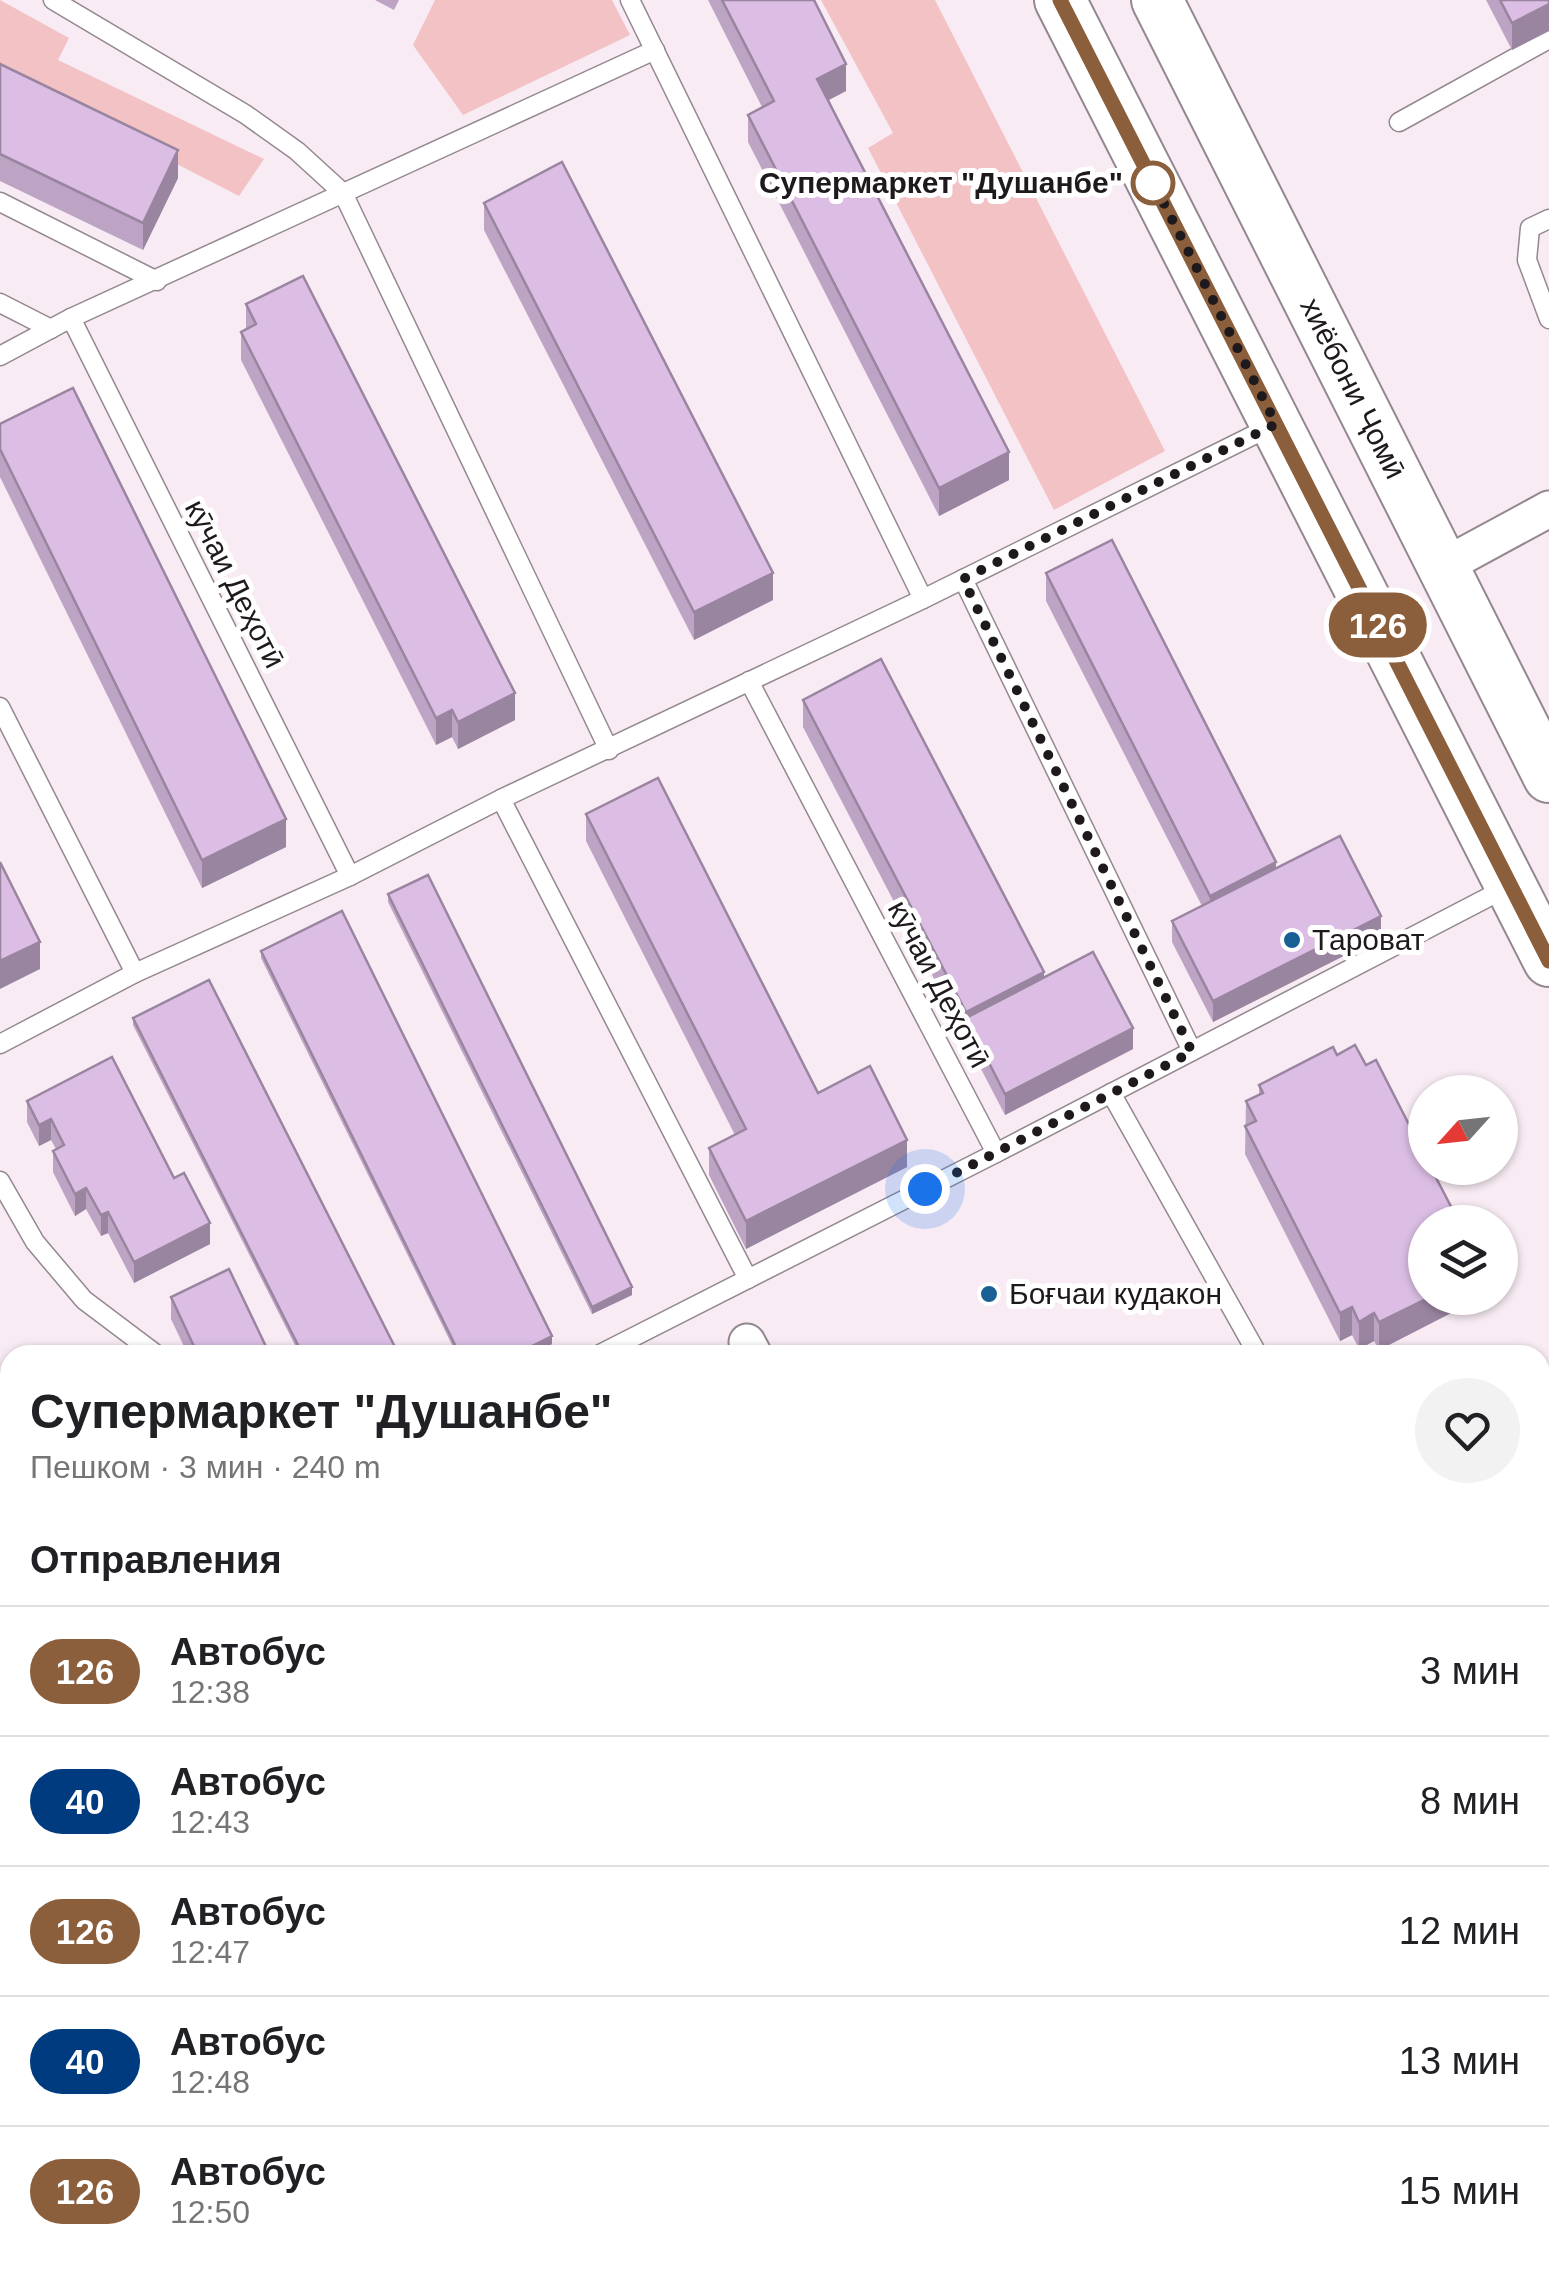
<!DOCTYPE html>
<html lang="ru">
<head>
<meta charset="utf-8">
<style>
  :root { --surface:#fff; --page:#f2f2f2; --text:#202124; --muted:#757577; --line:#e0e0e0 }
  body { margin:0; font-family:Arial,sans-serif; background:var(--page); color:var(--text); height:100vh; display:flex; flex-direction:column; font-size:38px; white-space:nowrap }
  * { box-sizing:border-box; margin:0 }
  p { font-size:32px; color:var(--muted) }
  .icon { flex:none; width:55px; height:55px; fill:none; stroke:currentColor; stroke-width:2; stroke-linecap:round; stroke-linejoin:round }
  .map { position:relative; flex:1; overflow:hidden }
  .side { position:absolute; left:0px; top:1345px; width:1550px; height:932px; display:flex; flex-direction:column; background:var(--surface); border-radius:30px 30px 0 0; box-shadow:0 2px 8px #0004 }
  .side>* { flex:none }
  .badge { padding:0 20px; border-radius:32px; font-size:35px; line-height:65px }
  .needle { width:65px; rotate:243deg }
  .buttons { position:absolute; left:1408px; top:1075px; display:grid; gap:20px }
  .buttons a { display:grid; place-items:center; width:110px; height:110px; border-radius:50%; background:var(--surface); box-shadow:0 2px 8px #0004; font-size:50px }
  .you { position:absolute; width:50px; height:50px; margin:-25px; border:8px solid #fff; border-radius:50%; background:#1a73e8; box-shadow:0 0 0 15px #1a73e833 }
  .map>.badge { position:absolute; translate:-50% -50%; box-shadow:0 0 0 5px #fff }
  h2 { padding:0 30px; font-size:38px; line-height:90px }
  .round { display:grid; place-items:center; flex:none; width:105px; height:105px; border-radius:52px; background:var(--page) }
  .head { display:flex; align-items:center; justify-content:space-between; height:170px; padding:0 30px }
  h1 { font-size:48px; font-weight:800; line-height:75px }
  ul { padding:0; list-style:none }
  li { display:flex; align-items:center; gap:30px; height:130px; padding:0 30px; border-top:2px solid var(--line) }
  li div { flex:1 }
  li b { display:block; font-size:38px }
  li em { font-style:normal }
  li .badge { min-width:110px; font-weight:700; text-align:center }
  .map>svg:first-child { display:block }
  .green { fill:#f2c2c5 }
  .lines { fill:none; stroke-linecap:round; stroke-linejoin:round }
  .lane-casing { stroke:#948890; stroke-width:21 }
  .street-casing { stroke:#948890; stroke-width:39 }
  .secondary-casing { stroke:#948890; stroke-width:54 }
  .lane { stroke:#fff; stroke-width:18 }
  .street { stroke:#fff; stroke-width:35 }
  .secondary { stroke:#fff; stroke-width:50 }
  .wall { fill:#bda3c4 }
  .shaded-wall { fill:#9a85a0 }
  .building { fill:#dcbee4; stroke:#9a85a0; stroke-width:2.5 }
  .line-casing { stroke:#fff; stroke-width:22 }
  .line { stroke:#8b5e3c; stroke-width:15 }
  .walk { stroke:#1e191c; stroke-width:10; stroke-dasharray:0 18 }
  .stop-dot { fill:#fff; stroke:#8b5e3c; stroke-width:5 }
  .poi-dot { fill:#186094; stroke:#fff; stroke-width:4 }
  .labels { text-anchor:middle; stroke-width:10; stroke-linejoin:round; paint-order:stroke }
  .stop-label { font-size:30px; font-weight:bold; fill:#1e191c; stroke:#fff; text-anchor:end }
  .street-label { font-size:30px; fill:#1e191c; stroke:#fff }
  .poi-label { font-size:30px; fill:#1e191c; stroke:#fff; text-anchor:start }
</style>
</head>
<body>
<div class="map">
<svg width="1549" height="2276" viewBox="0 0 1549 2276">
  <rect width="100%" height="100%" fill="#f8ebf4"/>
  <!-- green -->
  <g class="green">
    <path d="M0,0l69,38 -11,22 206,99 -25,37 -239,-123z"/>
    <path d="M435,0h177l18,35 -167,80 -50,-70z"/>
    <path d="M821,0h114l230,451 -111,59 -186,-362 25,-15z"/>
  </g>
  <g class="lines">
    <!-- lane casing -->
    <g class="lane-casing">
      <g id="lane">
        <path d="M53,0l192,114 52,37 46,42 266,557"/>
        <path d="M630,0l293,599"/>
        <path d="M1399,122l150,-83"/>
        <path d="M0,202l157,79"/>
        <path d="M1549,219l-19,9 -3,32 22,59"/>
        <path d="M0,303l51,26"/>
        <path d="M71,318l279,558"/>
        <path d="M0,356l71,-38 584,-268"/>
        <path d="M963,579l229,472"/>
        <path d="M749,681l247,472"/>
        <path d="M0,707l135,266"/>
        <path d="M501,799l247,480"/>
        <path d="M0,1044l135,-71 215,-97 151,-77 422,-200 349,-173"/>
        <path d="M1111,1093l147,262"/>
        <path d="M0,1181l35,61 49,58 73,55"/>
        <path d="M598,1355l398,-202 510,-265"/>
        <path d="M0,1657l10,-5"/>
        <path d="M0,1706l10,-5"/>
        <path d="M1540,1846l9,9"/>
        <path d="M1540,1962l9,-8"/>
        <path d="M0,2033l10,20"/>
        <path d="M0,2140l10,-8"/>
        <path d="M446,2268l7,8"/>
        <path d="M702,2268l4,8"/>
        <path d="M786,2268l5,8"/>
        <path d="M1175,2268l7,8"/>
        <path d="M1191,2276l10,-8"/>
      </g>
    </g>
    <!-- street casing -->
    <g class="street-casing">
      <g id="street">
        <path d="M1442,567l107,-58"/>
        <path d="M747,1342l7,13"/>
      </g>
    </g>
    <!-- secondary casing -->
    <g class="secondary-casing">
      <g id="secondary">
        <path d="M1060,0l489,961"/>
        <path id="s1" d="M1157,0l392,777"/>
      </g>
    </g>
    <!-- lane -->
    <use href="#lane" class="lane"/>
    <!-- street -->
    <use href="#street" class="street"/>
    <!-- secondary -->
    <use href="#secondary" class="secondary"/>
  </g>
  <!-- wall -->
  <g class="wall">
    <path d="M375,0h24l-5,10z"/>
    <path d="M708,0h106l32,91 -17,9 180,380 -70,36 -191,-374v-27l14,-8z"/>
    <path d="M1486,0h63v31l-37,19z"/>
    <path d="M0,64l178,114 -35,72 -143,-69z"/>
    <path d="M484,203l289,397 -79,40 -210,-410z"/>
    <path d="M246,304l269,416 -57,29 -6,-12 -16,8 -195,-385v-28l5,-3z"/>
    <path d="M0,424l286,423 -84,41 -202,-411z"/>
    <path d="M1046,573l230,295 105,69 -168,85 -41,-80v-21l30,-15 -156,-305z"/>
    <path d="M803,700l241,278 89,71 -128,66 -202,-388z"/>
    <path d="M586,814l232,279 89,74 -161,82 -37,-74v-27l26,-13 -149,-294z"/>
    <path d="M388,894l244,401 -40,19 -204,-412z"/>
    <path d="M261,951l291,393 -23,11h-72l-196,-397z"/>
    <path d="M133,1018l266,337h-99l-167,-330z"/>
    <path d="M1259,1085l166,213h35l-7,3v11l-74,38 -5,-9 -15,8 -7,-14 -12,6 -95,-187 1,-53 13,-6z"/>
    <path d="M27,1101l147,77 36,66 -76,39 -26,-50 -7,3 -15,-27 -11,7 -22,-44v-21l3,-2 -5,-9 -12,6 -12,-24z"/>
    <path d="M171,1297l99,58h-82l-17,-36z"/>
    <path d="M1540,1527l9,10v148l-9,-10z"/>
    <path d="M10,1739v63l-10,-20v-38z"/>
    <path d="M118,2268h134l7,8h-133z"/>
    <path d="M497,2268h128v8h-120z"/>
    <path d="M974,2268h145v8h-138z"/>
    <path d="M1495,2268h45l9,8h-50z"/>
  </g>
  <!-- shaded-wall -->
  <g class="shaded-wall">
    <path d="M1549,4v27l-37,19v-27z"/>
    <path d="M846,64v27l-29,15v-27z"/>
    <path d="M178,150v28l-35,72v-27z"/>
    <path d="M1009,452v28l-70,36v-28z"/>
    <path d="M773,573v27l-79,40v-28z"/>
    <path d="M515,693v27l-57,29v-27z"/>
    <path d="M452,710v27l-16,8v-27z"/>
    <path d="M286,819v28l-84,41v-28z"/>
    <path d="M1276,862v28l-66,33v-27z"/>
    <path d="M1381,916v21l-168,85v-21z"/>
    <path d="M40,942v27l-40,20v-28z"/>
    <path d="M1044,972v27l-78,19v-6z"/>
    <path d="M1133,1028v21l-128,66v-21z"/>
    <path d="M51,1119v21l-12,6v-21z"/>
    <path d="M907,1140v27l-161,82v-28z"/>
    <path d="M86,1188v21l-11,7v-22z"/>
    <path d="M108,1212v21l-7,3v-21z"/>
    <path d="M210,1223v21l-76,39v-21z"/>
    <path d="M632,1287v8l-40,19v-7z"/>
    <path d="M1428,1298h32l-7,3v11l-74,38v-28z"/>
    <path d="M1352,1307v28l-12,6v-28z"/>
    <path d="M1374,1313v28l-15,8v-27z"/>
    <path d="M552,1336v8l-23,11h-15z"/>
    <path d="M609,2268h16v8h-25z"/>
    <path d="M1102,2268h17v8h-27z"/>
  </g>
  <!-- building -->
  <g class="building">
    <path d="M722,0h92l32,64 -29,15 192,373 -70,36 -191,-373 26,-14z"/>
    <path d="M1500,0h49v4l-37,19z"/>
    <path d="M0,64l178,86 -35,73 -143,-69z"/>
    <path d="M562,162l211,411 -79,39 -210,-409z"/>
    <path d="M303,276l212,417 -57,29 -6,-12 -16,8 -195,-386 15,-8 -10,-20z"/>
    <path d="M73,388l213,431 -84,41 -202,-411v-25z"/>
    <path d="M1112,540l164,322 -66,34 -164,-323z"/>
    <path d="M881,659l163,313 -78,40 -163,-312z"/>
    <path d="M658,778l160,315 52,-27 37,74 -161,81 -37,-73 37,-19 -160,-315z"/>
    <path d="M1340,836l41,80 -168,85 -41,-80z"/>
    <path d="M0,862l40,80 -40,19z"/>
    <path d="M428,875l204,412 -40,20 -204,-413z"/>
    <path d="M342,911l210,425 -38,19h-54l-199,-404z"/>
    <path d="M1093,952l40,76 -128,66 -39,-76z"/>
    <path d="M209,980l190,375h-96l-170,-337z"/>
    <path d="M1355,1045l11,20 10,-5 49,96v12h6l28,54h-34v76h3l-49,24 -5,-9 -15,9 -7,-15 -12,6 -95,-187 11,-5 -10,-20 17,-8 -4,-8 74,-38 4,8z"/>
    <path d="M112,1057l62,121 10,-5 26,50 -76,39 -26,-50 -7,3 -15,-27 -11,6 -22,-43 11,-6 -13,-26 -12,6 -12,-24z"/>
    <path d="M229,1269l41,86h-72l-27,-58z"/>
    <path d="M1540,1527l9,10v121l-9,-10z"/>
    <path d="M10,1739v41l-10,-19v-17z"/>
    <path d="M1549,2162v111l-6,3h-33l-4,-8h34v-101z"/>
    <path d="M143,2268h109l7,8h-109z"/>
    <path d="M523,2268h86l-9,8h-69z"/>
    <path d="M998,2268h104l-10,8h-87z"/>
  </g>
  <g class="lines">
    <!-- line casing -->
    <g class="line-casing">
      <path id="line" d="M1060,0l489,961"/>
    </g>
    <!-- line -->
    <use href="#line" class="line"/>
    <!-- walk -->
    <path class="walk" d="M925,1189l267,-137 -229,-473 313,-155 -126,-248 3,7"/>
  </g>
  <!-- markers -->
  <circle class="stop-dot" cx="1153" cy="183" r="20"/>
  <g class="poi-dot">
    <circle cx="1292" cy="940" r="10"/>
    <circle cx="989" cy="1294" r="10"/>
  </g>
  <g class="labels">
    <!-- stop labels -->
    <g class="stop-label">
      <text x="1123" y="193">Супермаркет "Душанбе"</text>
    </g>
    <!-- street labels -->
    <g class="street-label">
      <text dy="10" stroke="none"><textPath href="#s1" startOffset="435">хиёбони Ҷомӣ</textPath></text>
      <text transform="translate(235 584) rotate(63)" y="10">кӯчаи Деҳотӣ</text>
      <text transform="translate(939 984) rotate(62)" y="10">кӯчаи Деҳотӣ</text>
    </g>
    <!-- poi labels -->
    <g class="poi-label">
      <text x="1312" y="950">Тароват</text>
      <text x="1009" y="1304">Боғчаи кудакон</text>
    </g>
  </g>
</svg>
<div class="buttons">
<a><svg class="needle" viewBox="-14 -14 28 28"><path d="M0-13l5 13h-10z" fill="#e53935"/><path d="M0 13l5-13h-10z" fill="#757577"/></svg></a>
<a><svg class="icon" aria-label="layers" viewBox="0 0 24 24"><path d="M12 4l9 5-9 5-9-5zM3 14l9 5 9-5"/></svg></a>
</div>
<div class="you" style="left:925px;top:1189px"></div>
<b class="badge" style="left:1378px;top:625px;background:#8b5e3c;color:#fff">126</b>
<section class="side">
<div class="head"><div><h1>Супермаркет &quot;Душанбе&quot;</h1><p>Пешком · 3 мин · 240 m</p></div><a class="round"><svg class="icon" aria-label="heart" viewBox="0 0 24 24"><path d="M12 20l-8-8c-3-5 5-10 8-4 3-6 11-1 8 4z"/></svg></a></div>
<h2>Отправления</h2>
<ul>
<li><span class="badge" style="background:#8b5e3c;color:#fff">126</span><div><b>Автобус</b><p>12:38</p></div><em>3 мин</em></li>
<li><span class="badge" style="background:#003b80;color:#fff">40</span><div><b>Автобус</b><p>12:43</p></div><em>8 мин</em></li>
<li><span class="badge" style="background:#8b5e3c;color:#fff">126</span><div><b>Автобус</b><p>12:47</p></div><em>12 мин</em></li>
<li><span class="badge" style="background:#003b80;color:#fff">40</span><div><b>Автобус</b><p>12:48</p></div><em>13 мин</em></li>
<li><span class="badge" style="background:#8b5e3c;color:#fff">126</span><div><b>Автобус</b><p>12:50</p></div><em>15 мин</em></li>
</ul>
</section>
</div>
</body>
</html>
